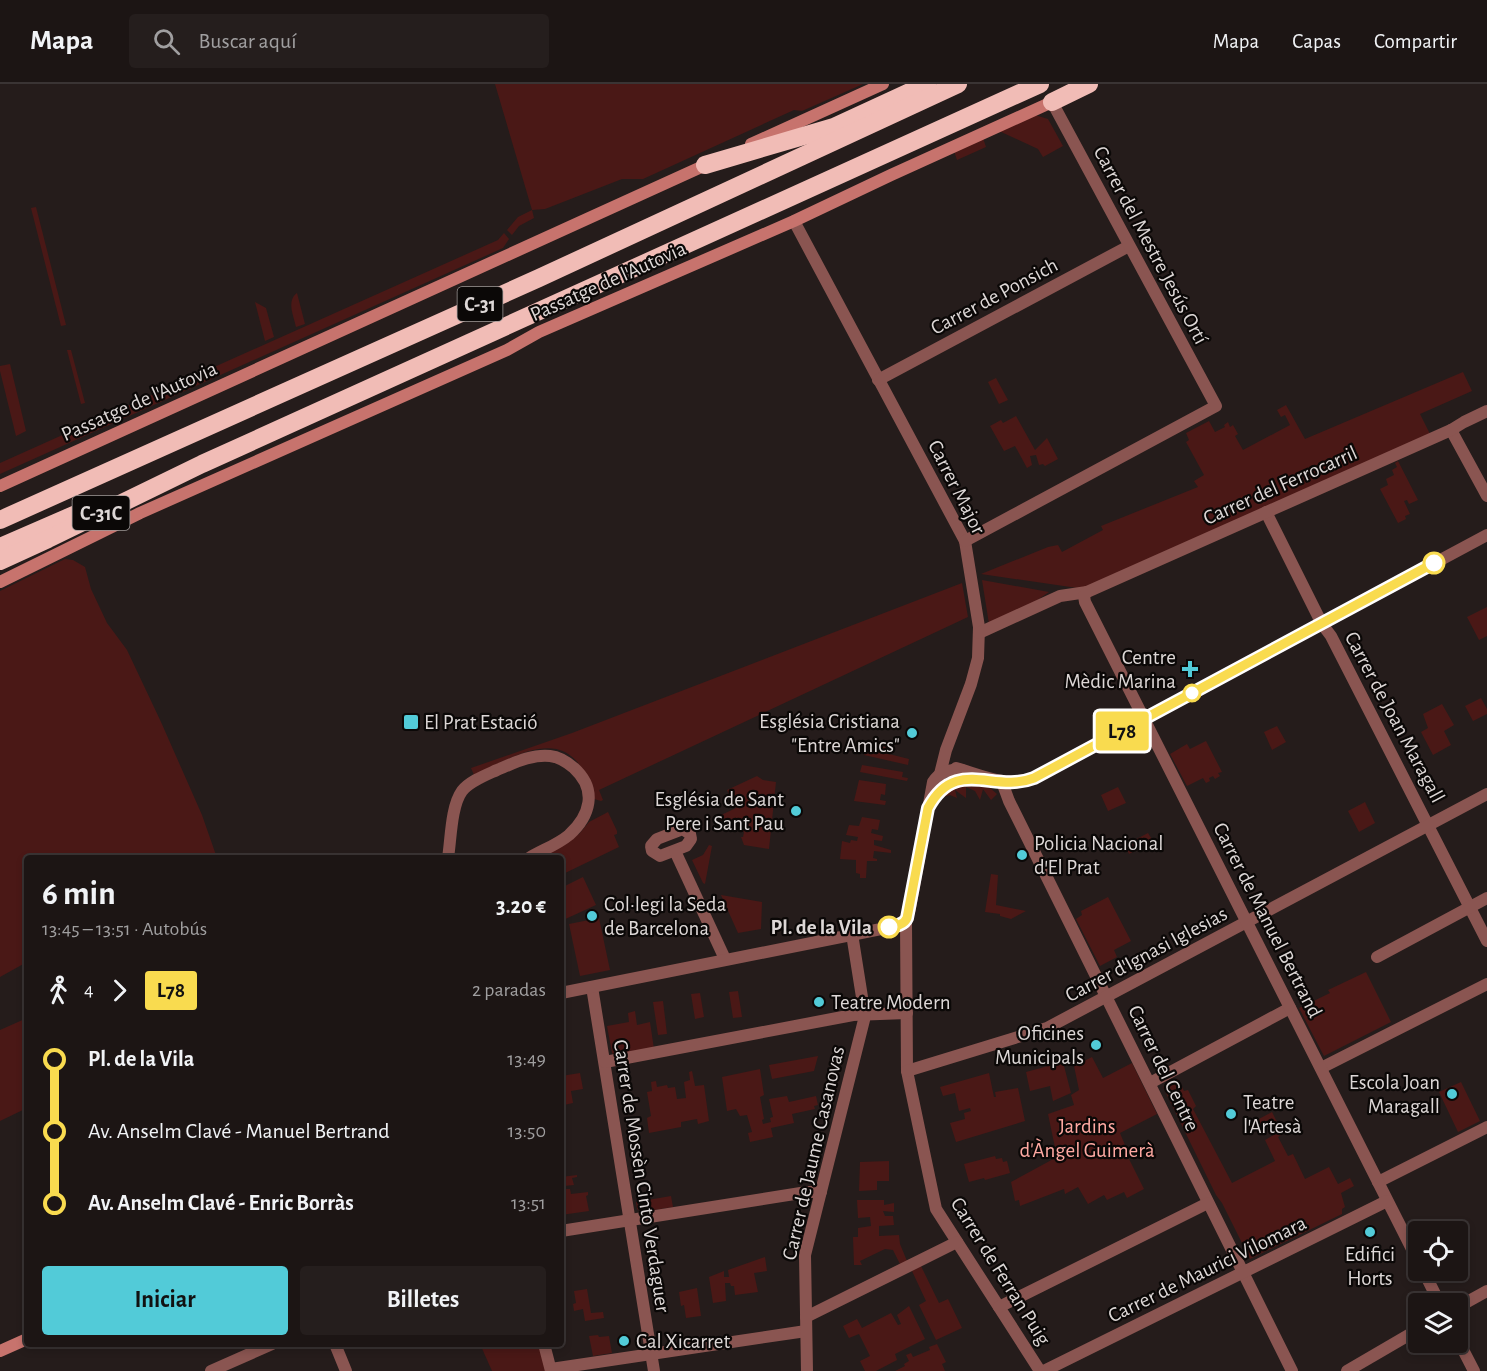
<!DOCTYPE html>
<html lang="es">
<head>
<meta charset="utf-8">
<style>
  :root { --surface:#1c1514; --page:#251e1d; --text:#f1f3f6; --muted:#a09fa0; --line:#3a3434; --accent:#52cbd8 }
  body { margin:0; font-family:"Alegreya Sans",sans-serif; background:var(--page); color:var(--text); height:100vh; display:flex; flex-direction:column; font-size:22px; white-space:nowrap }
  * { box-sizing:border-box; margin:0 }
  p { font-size:20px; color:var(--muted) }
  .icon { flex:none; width:33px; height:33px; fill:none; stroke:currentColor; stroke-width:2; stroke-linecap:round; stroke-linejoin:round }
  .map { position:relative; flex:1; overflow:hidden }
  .panel { position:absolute; left:24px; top:771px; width:540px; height:492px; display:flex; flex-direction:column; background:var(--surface); border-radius:6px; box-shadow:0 3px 9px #0003,0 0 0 2px var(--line) }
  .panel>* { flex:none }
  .badge { padding:0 12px; border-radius:4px; font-size:21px; line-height:39px }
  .tools { position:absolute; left:1408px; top:1137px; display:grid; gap:12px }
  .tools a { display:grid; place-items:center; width:60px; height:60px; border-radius:6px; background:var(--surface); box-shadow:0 3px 9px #0003,0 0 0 2px var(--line); font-size:30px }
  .map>.badge { position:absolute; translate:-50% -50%; box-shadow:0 0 0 3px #fff }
  .legs { display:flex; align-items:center; gap:9px; height:66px; padding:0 18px; font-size:20px }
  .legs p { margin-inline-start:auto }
  .summary { display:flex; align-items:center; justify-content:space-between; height:102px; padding:0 18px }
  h1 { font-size:33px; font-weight:600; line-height:45px }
  .cta { display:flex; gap:12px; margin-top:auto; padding:12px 18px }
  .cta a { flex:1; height:69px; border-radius:6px; background:var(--accent); color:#111; font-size:24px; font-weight:600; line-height:69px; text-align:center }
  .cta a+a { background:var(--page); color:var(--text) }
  ul { padding:0 18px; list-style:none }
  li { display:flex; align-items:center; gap:21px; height:72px; font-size:22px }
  li i { display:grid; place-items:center; width:9px; height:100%; margin:0 8px; background:currentColor }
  li i::after { content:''; width:15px; height:15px; margin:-8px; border:4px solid; border-radius:50%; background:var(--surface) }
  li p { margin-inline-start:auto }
  li:first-child i { background:linear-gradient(#0000 50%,currentColor 0) }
  li:last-child i { background:linear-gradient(currentColor 50%,#0000 0) }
  header { display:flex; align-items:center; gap:36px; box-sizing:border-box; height:84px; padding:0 30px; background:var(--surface); border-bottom:2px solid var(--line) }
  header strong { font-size:28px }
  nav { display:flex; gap:33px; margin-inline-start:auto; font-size:21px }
  .search { width:420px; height:54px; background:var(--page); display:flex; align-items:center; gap:15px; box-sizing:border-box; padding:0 21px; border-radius:6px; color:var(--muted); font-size:22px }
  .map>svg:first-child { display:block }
  .green { fill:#4a1816 }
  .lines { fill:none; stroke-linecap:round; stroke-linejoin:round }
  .street { stroke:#8a5551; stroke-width:12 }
  .secondary { stroke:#c7736d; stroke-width:12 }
  .highway { stroke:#f1bcb6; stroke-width:18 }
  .line-1-casing { stroke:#fff; stroke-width:14 }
  .line-1 { stroke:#f9db4f; stroke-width:9 }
  .stop-1-dot { fill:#fff; stroke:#f9db4f; stroke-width:3 }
  .poi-dot { fill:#52cbd8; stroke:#0b0807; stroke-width:2 }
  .labels { text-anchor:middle; stroke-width:4.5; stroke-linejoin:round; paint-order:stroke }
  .shield { fill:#0b0807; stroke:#9e9998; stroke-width:1.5 }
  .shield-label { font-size:20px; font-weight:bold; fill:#ddd7d6 }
  .street-label { font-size:21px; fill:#ddd7d6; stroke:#0b0807 }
  .poi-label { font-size:21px; fill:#ddd7d6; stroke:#0b0807; text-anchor:start }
  .stop-label { font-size:21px; font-weight:bold; fill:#ddd7d6; stroke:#0b0807; text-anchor:end }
  .park-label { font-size:21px; fill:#ffa9a2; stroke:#0b0807 }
</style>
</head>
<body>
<header>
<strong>Mapa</strong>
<div class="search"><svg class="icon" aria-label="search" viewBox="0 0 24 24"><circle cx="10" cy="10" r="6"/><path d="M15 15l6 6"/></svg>Buscar aquí</div>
<nav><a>Mapa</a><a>Capas</a><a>Compartir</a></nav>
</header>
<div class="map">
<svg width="1487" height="1287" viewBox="0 0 1487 1287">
  <rect width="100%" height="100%" fill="#251c1b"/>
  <!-- green -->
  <g class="green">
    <path d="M495,0h368l-61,27 -8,-1 -151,69h-21l-77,30 -13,1 2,8 -15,8 -7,9 -5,-5 11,-13 14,-7z"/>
    <path d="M1035,31l13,4 15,27 -20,11 -5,-8 -39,-18z"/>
    <path d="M983,54l3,9 -29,13 -3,-9z"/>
    <path d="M36,123l30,118 -5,1 -30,-118z"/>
    <path d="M504,149l5,6 -6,9 -503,226v-11l498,-223z"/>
    <path d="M297,209l8,31 -9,3c-2,-11 -10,-26 1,-34z"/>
    <path d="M255,218l11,6 8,29 -9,4z"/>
    <path d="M67,266h4l14,53 -4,1z"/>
    <path d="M10,280l16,67 -10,5 -16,-65v-5z"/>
    <path d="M1463,288l9,19 -52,23 10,20 -346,155 -103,-15 67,-27 10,-2 4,7 41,-22 -2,-4 97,-39 -4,-6 10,-6 -18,-33 3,-2 -3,-7 23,-12 6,11 10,-5 -1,-2 4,-3 2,5 3,-2 5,9 -3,2 8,14 47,-25 -5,-10 -4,2 -4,-7 9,-5 19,34z"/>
    <path d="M996,294l12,22 -9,4 -11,-22z"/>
    <path d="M1016,332l19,34 12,-12 11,21 -13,7 -2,-2 -4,1 -3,-10 -6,1 2,9 -5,3 -12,-22 -11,5 -14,-25 11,-6 2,3z"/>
    <path d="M1398,377l20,39 -9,4 -2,-4 -3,1 6,13 -5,2 1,3 -8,4 -18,-34 8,-4 -2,-6 8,-4 -2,-5 5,-3 -2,-4z"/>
    <path d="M65,475l8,1 12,7 6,22 16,34 20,27 34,72 41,93 15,43h-190v104l-27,15v-386z"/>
    <path d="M982,496l67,12 -13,9 -47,23z"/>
    <path d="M962,499l6,34 -369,173 4,10 -2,1 -7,-2c-20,-79 -69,-48 -120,-24l-3,-7 101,-35z"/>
    <path d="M1487,523v29l-8,4 -12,-23z"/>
    <path d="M1481,614l6,11v5l-14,7 -8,-15z"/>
    <path d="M1442,620l12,21 -10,6 7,14 -18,10 -12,-23 7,-4 -5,-14z"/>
    <path d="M1277,642l9,16 -14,8 -8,-18z"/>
    <path d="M1206,657l16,31 -4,1 2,3 -5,3 -2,-3 -4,2 1,3 -4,2 -3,-5 -16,8 -17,-32 17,-10 3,5z"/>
    <path d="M866,660l20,3 -1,6 24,6 -1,6 -44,-10z"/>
    <path d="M862,681l41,7 -1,5 6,1 -1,3 -47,-9z"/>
    <path d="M757,692l6,4 13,2 -7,67 -25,-4 -3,-8h2l1,-5 -4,-1 1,-5 -22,-4 -2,-5 19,-9 -9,-18z"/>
    <path d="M859,696l27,4 -1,11 -4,-1 -1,6 6,1 -1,4 -31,-4z"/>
    <path d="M974,698l16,6 7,6 -6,6 -8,-11 -3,11 -5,-9 -9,-4v11l-11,-8 2,8 -7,-3 -10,3 8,-9z"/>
    <path d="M1118,703l8,16 -18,8 -7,-16z"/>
    <path d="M1365,718l10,21 -16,9 -11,-21z"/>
    <path d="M608,728l9,19v3l-3,1 5,12 -58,28v-17h-26l44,-24 10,-12z"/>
    <path d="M862,733l18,3 -2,10 -6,-1 -1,4 12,3 -1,5 -8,-1v5l17,5v3l-17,-2 -1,7 4,1v2h-10l-1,17h-6v-4l-4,-1v-13l-16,-1 2,-18 8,2 1,-3 6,1 1,-4 -12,-2 3,-10 10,1z"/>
    <path d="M1148,749l5,8 -24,13 -4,-9z"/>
    <path d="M709,761l3,1 -7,38 -2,-1 -11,-23 11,-5z"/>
    <path d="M991,790l7,1 -2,30 30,6 -15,8 -11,-3v-2l-15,-2z"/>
    <path d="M583,793l13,28 -35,16v-33z"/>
    <path d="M721,811l41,7 -1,27 -23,4z"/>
    <path d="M1108,813l23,44 -17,9 3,7 -17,9 -24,-47 6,-4 -1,-4z"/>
    <path d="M599,834l11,52 -30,6 -11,-52z"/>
    <path d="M1366,888l25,50 -67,34 -25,-48 31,-15 -2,-3z"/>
    <path d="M738,907l4,26 -9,1 -4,-26z"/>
    <path d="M700,909l4,24 -9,2 -4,-25z"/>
    <path d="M663,917l4,33 -9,1 -5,-33z"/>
    <path d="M635,927l2,14 13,-3 4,27 -38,7 -4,-3 -5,-27 22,-4 -1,-9z"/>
    <path d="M27,934v90l-27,13v-91z"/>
    <path d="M818,972l-4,15 -42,8 -3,-14z"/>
    <path d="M1092,973l11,21 29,-15 25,51 -37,19 7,17 -2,1 19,38 -17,9 -3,-6 -17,8 -3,-5 -16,9 -10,-17 -13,7 -1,-5 -44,17 -1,-6 -4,1 -4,-19 46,-25 -9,-43 26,-9 -3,-10 8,-5 -5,-24z"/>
    <path d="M1063,978l8,31 -18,8 -3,-15 -20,5 -4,-19z"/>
    <path d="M760,985l4,26 -4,2 4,22 -2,1 1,4 8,-2 -1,-4 3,-1 -4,-18 18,-3 2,6 27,-6 2,9 -4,1 1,3 -23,5 2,9 -23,5 2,9 -23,5 -2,-9 4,-1 -5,-17 -7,1 -4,-7 -9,2 -5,-34z"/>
    <path d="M692,987l3,15 9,-1 5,36 -11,3 -1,-5 -16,3v5l-32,6 -2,-15 4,-2 -4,-24 5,-1 -1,-9 5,-1 1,6 10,-2 1,3 7,-1 2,12 9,-1 -2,-16 6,-2 -1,-8z"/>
    <path d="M580,989l3,16 -12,2 2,12 -9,2 1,6 -4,1v-36z"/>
    <path d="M989,989l5,24h2l-1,-5 23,-4 7,33 -69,21 -6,-19 15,-4 -1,-6 7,-2 -1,-3 -11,3 -4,-18 -12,3 -3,-9z"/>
    <path d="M1178,995l6,12 4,-1 8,16 -3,3 39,74 43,-22 -10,-21 12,-7 -7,-13 -11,5 -2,-5 15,-8 11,22 -5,3 10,19 5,-2 12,25 24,-12 9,17 12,-6 4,8 -13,7 4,14 -3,2v5l-92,45 -28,-56 -6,-8 -53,-108z"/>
    <path d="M1461,998l19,39 -22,11 -19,-40z"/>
    <path d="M995,1072l1,3 6,-1 1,4 4,-1 3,12 -25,7 -1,-2 -15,4 -5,-18z"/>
    <path d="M889,1077v20h-12v9l-18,1 1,-29z"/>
    <path d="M577,1091v2l-5,1 2,7 -10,1 1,3h5l1,5 17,-2v3l-2,1 3,15 -28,4v-38z"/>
    <path d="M671,1112l2,11 -31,5 -5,-3 -1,-7z"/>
    <path d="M857,1116h27v5l10,-2v9l-11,-1 2,5h8l1,9 -15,1v10l20,-1 1,9 7,17 -7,3 -7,-14 -8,-1 -25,12 2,4h-8l-1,-28h5v-9l13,-2 -1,-9 -12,1z"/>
    <path d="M765,1173l2,14 -13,2 4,19 -23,3 -1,-9h-3l-1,-3h-5l1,18 -13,2 -4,-26 15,-6v6h5l-1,-7z"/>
    <path d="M921,1182l18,37 9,-4 14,29 -26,12 -17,-35 7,-4 -14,-30z"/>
    <path d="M697,1204l4,28 -15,2 -2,-13 -3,1 -2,-14z"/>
    <path d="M587,1205l4,24 12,-1 1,6 -19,3 -2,-12 -9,2 -1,-7 3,-1 -2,-12z"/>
    <path d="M909,1222l16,33 -30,15 2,6 -21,11h-11l-5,-10 10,-5 -11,-22 -10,4 -6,-12 14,-7 5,9 29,-15 7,12 3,-1 -4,-9z"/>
    <path d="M598,1251l1,2 10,-1 3,17 -19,3 -4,-20z"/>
    <path d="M480,1260h69l7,27h-64z"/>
    <path d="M937,1260l9,18 -4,2 3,7h-50l10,-5 -1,-2 5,-3 -3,-6 5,-2 2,4 17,-7 -1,-3z"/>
  </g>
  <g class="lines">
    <!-- street -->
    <g class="street">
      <path d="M794,137l171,320 14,86 -1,31 -7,26 -25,66 -7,28"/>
      <path d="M878,296l251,-134"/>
      <path d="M1451,346l36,66"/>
      <path d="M1266,428l56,112 9,12 156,305"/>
      <path d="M965,457l251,-135 -164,-304"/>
      <path d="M979,549l81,-37 27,-4"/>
      <path d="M956,684c27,8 51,20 78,10l453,-243"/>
      <path d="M962,686c-11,-1 -22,1 -29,12l-23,126 -4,14 1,149 29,138 104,162"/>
      <path d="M1002,698l7,19 283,570"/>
      <path d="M932,717c10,-19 28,-22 49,-22"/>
      <path d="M683,745l7,5 1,5 -5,7 -26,10 -8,-5 -1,-5 6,-7z"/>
      <path d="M675,767l50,108"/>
      <path d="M448,774c3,-19 3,-52 14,-67 8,-10 24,-16 35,-21 17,-7 35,-16 53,-14 10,1 17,6 24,12 24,22 16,48 -5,67 -12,10 -27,15 -40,23"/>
      <path d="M1377,873l110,-59"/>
      <path d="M592,903l62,384"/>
      <path d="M561,909l335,-67 10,-4"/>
      <path d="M605,978l248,-47 54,-2"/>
      <path d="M1321,984l166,-84"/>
      <path d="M907,987l140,-43 440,-234"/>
      <path d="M1150,999l140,-75"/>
      <path d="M1378,1098l109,-55"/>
      <path d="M561,1147l246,-39h14"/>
      <path d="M1419,1179l-334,-661 -1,-6 3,-4 364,-162 13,-8 23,-11"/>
      <path d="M1423,1186l17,34"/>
      <path d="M999,1223l209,-104"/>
      <path d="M1458,1223l29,-16"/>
      <path d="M806,1233l151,-75"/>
      <path d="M1458,1256l16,31"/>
      <path d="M335,1260l11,27"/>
      <path d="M544,1260l7,27"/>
      <path d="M551,1285l255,-38"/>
      <path d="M211,1287l61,-27"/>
      <path d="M807,1287l-2,-116 60,-239 -13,-82"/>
      <path d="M1044,1287l343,-170"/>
      <path d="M1347,1287l72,-42"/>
    </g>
    <!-- secondary -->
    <g class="secondary">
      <path d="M751,60l132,-60"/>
      <path d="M0,402l710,-323"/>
      <path d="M0,498l140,-69 367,-163 32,-18 255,-111 97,-46 161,-73"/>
      <path d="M0,1267l27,-12"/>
    </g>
    <!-- highway -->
    <g class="highway">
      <path d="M1052,18l37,-18"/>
      <path d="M705,81l129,-38 93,-43"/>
      <path d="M0,436l539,-242 419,-194"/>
      <path d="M0,463l83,-36"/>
      <path d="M0,477l48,-22 154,-75 838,-380"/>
    </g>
  </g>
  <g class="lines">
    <!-- line-1 casing -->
    <g class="line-1-casing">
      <path id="line-1" d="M889,843c7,-1 15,-2 18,-9l21,-110c28,-52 65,-14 106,-30l400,-215"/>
    </g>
    <!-- line-1 -->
    <use href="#line-1" class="line-1"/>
  </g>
  <!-- markers -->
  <g class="stop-1-dot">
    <circle cx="1434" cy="479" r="10"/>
    <circle cx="1192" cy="609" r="8"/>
    <circle cx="889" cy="843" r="10"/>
  </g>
  <g class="poi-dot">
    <path d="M1187 576h6v6h6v6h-6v6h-6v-6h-6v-6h6z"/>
    <rect x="403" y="630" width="16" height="16" rx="3"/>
    <circle cx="912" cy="649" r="6"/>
    <circle cx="796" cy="727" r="6"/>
    <circle cx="1022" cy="771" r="6"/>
    <circle cx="592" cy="832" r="6"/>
    <circle cx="819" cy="918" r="6"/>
    <circle cx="1096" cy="961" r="6"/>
    <circle cx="1452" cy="1010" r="6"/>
    <circle cx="1231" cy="1030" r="6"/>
    <circle cx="1370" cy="1148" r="6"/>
    <circle cx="624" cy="1257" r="6"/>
  </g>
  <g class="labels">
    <!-- shield labels -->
    <g class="shield">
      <rect x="457.5" y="203" width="45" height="34" rx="4.5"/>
      <rect x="72.5" y="412" width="57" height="34" rx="4.5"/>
    </g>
    <g class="shield-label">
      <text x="480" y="227">C-31</text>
      <text x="101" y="436">C-31C</text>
    </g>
    <!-- street labels -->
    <g class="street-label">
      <text transform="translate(1151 161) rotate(62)" y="7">Carrer del Mestre Jesús Ortí</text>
      <text transform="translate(608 197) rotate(-24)" y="7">Passatge de l'Autovia</text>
      <text transform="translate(994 212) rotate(-28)" y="7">Carrer de Ponsich</text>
      <text transform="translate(139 317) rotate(-24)" y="7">Passatge de l'Autovia</text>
      <text transform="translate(1280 401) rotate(-24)" y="7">Carrer del Ferrocarril</text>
      <text transform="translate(957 403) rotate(63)" y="7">Carrer Major</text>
      <text transform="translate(1395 633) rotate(62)" y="7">Carrer de Joan Maragall</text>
      <text transform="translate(1268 836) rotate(63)" y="7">Carrer de Manuel Bertrand</text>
      <text transform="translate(1146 870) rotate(-28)" y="7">Carrer d'Ignasi Iglesias</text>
      <text transform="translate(1164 984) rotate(64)" y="7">Carrer del Centre</text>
      <text transform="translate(813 1069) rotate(-77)" y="7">Carrer de Jaume Casanovas</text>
      <text transform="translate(642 1092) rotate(81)" y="7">Carrer de Mossèn Cinto Verdaguer</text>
      <text transform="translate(1207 1185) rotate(-26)" y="7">Carrer de Maurici Vilomara</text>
      <text transform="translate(1001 1187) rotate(58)" y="7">Carrer de Ferran Puig</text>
    </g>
    <!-- poi labels -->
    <g class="poi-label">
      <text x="1176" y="580" text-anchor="end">Centre<tspan x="1176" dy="24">Mèdic Marina</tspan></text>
      <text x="900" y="644" text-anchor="end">Església Cristiana<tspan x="900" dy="24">"Entre Amics"</tspan></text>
      <text x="424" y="645">El Prat Estació</text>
      <text x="784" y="722" text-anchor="end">Església de Sant<tspan x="784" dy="24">Pere i Sant Pau</tspan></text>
      <text x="1034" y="766">Policia Nacional<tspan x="1034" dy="24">d'El Prat</tspan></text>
      <text x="604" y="827">Col·legi la Seda<tspan x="604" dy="24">de Barcelona</tspan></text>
      <text x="831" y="925">Teatre Modern</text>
      <text x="1084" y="956" text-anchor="end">Oficines<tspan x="1084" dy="24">Municipals</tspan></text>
      <text x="1440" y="1005" text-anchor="end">Escola Joan<tspan x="1440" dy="24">Maragall</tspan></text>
      <text x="1243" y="1025">Teatre<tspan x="1243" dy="24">l'Artesà</tspan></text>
      <text x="1370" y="1177" text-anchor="middle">Edifici<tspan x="1370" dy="24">Horts</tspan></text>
      <text x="636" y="1264">Cal Xicarret</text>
    </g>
    <!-- stop labels -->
    <g class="stop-label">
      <text x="872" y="850">Pl. de la Vila</text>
    </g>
    <!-- park labels -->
    <g class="park-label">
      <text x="1087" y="1049">Jardins<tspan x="1087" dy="24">d'Àngel Guimerà</tspan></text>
    </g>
  </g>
</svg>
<div class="tools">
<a><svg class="icon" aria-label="locate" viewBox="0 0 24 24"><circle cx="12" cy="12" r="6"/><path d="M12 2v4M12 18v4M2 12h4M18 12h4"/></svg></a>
<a><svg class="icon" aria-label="layers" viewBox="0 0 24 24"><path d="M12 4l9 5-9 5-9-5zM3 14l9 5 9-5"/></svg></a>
</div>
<b class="badge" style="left:1122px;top:647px;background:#f9db4f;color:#111">L78</b>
<section class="panel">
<div class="summary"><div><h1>6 min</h1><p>13:45 – 13:51 · Autobús</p></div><b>3.20 €</b></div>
<div class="legs"><svg class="icon" aria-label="walk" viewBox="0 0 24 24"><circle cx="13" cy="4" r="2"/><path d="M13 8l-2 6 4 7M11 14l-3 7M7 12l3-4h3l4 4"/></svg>4<svg class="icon" aria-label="forward" viewBox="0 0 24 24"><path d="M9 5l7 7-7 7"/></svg><b class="badge" style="background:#f9db4f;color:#111">L78</b><p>2 paradas</p></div>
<ul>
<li><i style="color:#f9db4f"></i><b>Pl. de la Vila</b><p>13:49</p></li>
<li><i style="color:#f9db4f"></i><span>Av. Anselm Clavé - Manuel Bertrand</span><p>13:50</p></li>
<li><i style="color:#f9db4f"></i><b>Av. Anselm Clavé - Enric Borràs</b><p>13:51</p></li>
</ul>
<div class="cta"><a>Iniciar</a><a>Billetes</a></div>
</section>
</div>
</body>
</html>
